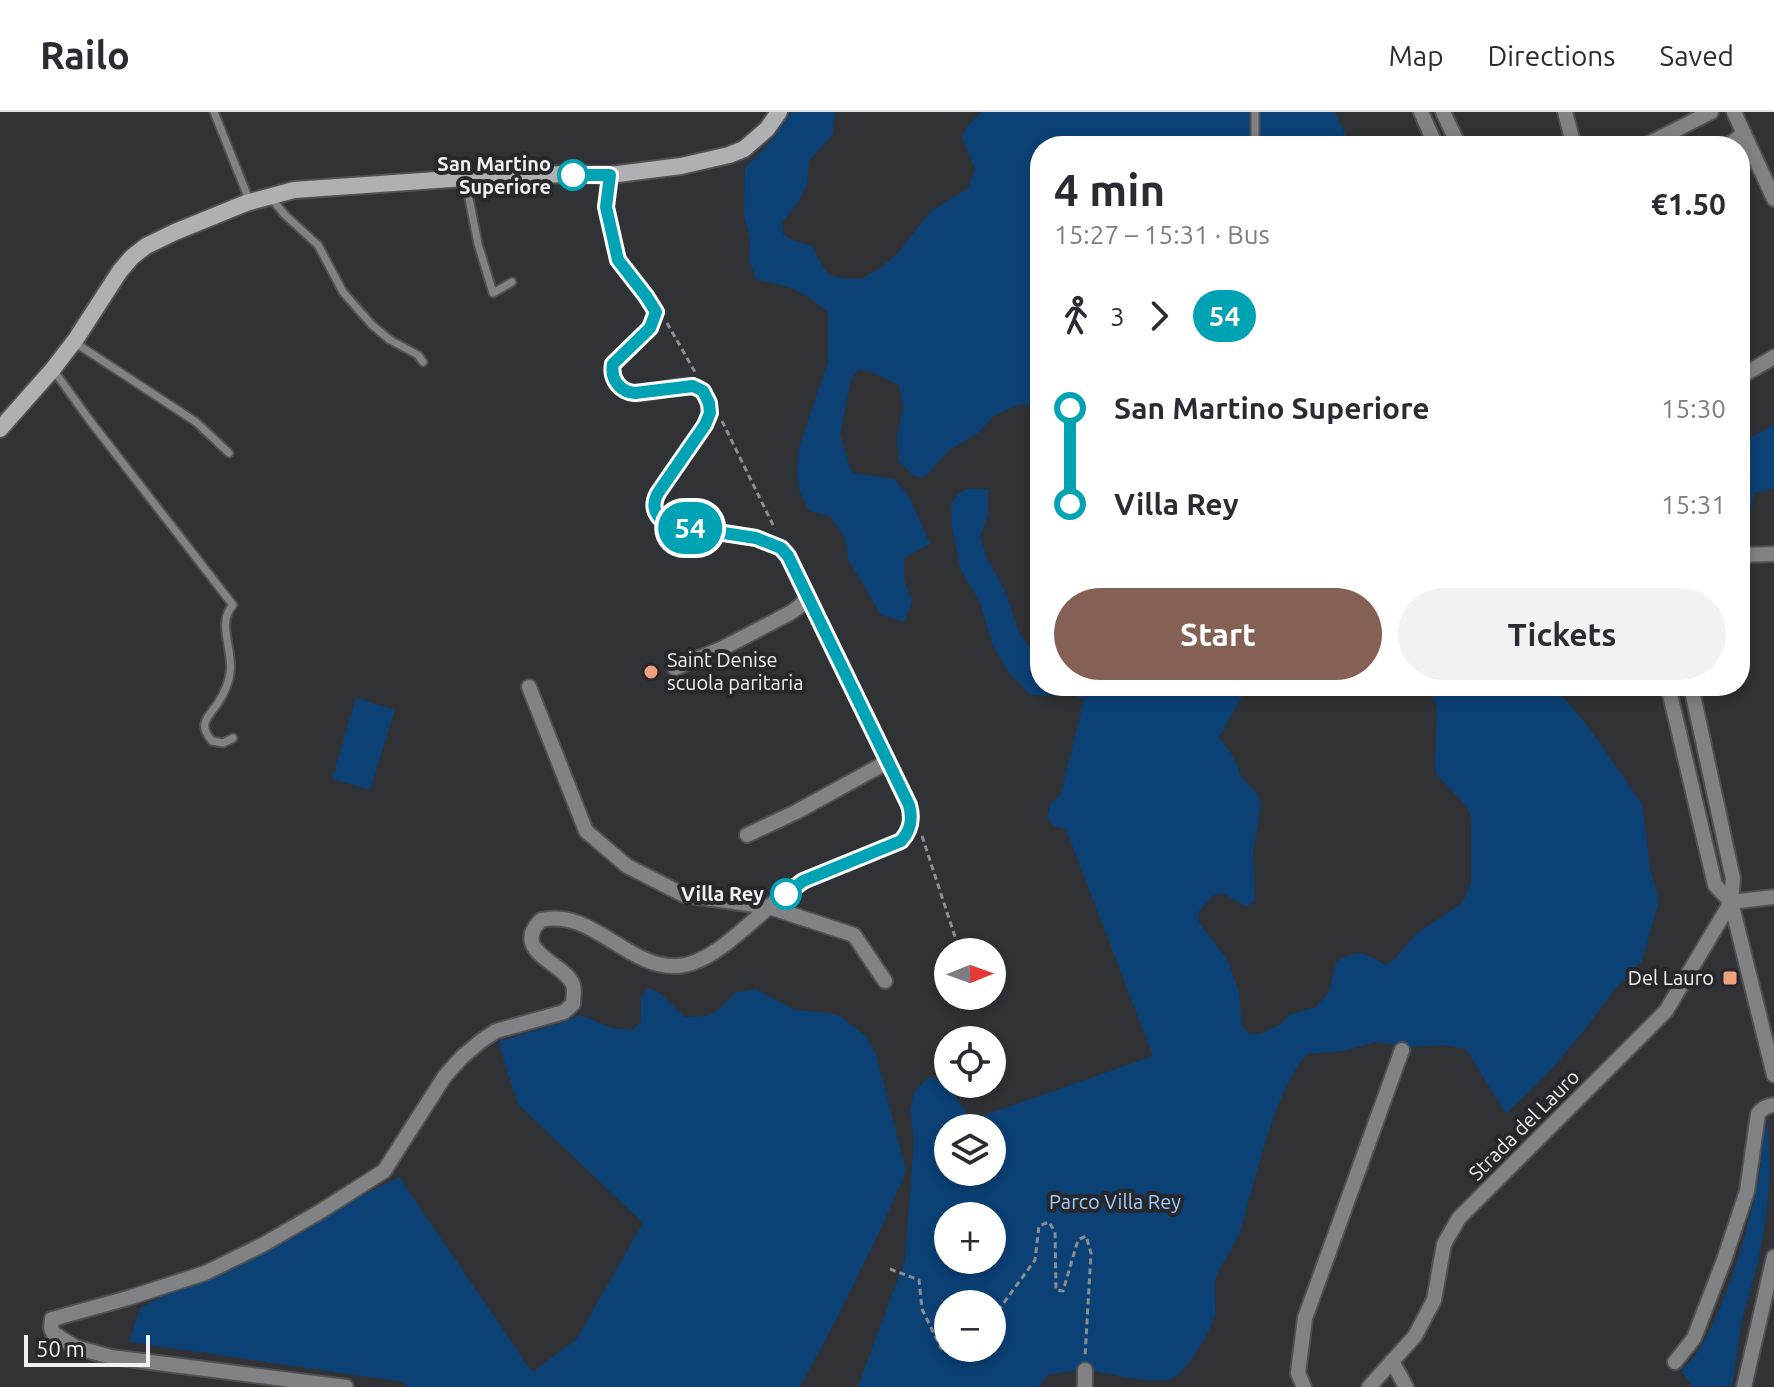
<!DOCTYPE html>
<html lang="en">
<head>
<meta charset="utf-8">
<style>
  :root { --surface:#fff; --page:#f2f2f3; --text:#2b2b33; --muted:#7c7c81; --line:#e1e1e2; --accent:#856055 }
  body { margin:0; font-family:Ubuntu,sans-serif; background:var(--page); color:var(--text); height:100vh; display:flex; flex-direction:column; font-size:30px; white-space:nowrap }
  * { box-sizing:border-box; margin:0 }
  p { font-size:26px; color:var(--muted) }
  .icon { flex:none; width:44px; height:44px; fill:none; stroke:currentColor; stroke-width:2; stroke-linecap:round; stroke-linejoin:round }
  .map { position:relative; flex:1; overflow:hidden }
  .sheet { position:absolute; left:1030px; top:24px; width:720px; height:560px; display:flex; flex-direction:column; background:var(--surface); border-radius:32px; box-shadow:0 4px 12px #0003 }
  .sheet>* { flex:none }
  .badge { padding:0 16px; border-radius:26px; font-size:28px; line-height:52px }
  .needle { width:52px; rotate:89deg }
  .tools { position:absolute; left:934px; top:826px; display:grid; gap:16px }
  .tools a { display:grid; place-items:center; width:72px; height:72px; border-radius:50%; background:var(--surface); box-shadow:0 4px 12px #0003; font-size:40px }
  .scale { position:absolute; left:24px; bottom:20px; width:126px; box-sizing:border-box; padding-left:8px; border:4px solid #f0f1f3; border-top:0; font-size:22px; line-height:28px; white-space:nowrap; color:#f0f1f3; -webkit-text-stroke:6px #26282b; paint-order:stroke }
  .map>.badge { position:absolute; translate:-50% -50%; box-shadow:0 0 0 4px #fff }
  .legs { display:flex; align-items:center; gap:12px; height:88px; padding:0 24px; font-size:26px }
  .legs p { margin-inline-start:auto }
  .head { display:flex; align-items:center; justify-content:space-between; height:136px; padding:0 24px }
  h1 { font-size:44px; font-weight:700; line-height:60px }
  .button { display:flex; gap:16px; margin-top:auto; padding:16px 24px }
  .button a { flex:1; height:92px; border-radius:48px; background:var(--accent); color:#fff; font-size:32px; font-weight:700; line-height:92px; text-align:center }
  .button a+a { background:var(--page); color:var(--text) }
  ul { padding:0 24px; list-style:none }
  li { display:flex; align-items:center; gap:28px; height:96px; font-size:30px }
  li i { display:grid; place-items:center; width:12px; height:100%; margin:0 10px; background:currentColor }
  li i::after { content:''; width:20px; height:20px; margin:-10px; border:6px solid; border-radius:50%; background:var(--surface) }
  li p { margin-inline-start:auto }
  li:first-child i { background:linear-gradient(#0000 50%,currentColor 0) }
  li:last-child i { background:linear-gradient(currentColor 50%,#0000 0) }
  header { display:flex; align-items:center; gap:48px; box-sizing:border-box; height:112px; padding:0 40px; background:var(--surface); border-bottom:2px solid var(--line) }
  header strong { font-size:38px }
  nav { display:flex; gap:44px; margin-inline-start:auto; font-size:28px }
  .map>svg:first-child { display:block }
  .green { fill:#0c4176; fill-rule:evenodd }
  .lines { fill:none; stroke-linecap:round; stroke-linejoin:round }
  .lane-casing { stroke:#4f5153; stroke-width:11 }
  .street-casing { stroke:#4f5153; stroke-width:18 }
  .secondary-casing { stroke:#4f5153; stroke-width:20 }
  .path { stroke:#8b8d8f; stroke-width:3; stroke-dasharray:6 4; stroke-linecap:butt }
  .lane { stroke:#818284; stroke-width:7 }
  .street { stroke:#818284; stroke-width:14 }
  .secondary { stroke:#aeb0b3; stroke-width:16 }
  .line-1-casing { stroke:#fff; stroke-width:18 }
  .line-1 { stroke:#00a3b4; stroke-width:12 }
  .stop-1-dot { fill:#fff; stroke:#00a3b4; stroke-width:4 }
  .poi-dot { fill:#f2a17e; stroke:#26282b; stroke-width:3 }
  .labels { text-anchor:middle; stroke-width:8; stroke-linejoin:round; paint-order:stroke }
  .stop-label { font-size:20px; font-weight:bold; fill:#f0f1f3; stroke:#26282b; text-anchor:end }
  .poi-label { font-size:20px; fill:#f0f1f3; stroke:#26282b; text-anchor:start }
  .street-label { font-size:20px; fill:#f0f1f3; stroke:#26282b }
  .park-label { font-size:20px; fill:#a3cbfd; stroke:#26282b }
</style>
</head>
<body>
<header>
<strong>Railo</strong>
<nav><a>Map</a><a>Directions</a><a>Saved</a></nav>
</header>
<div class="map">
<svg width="1774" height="1275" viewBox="0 0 1774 1275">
  <rect width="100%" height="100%" fill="#303235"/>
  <!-- green -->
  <g class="green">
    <path d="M792,0h43l-2,22 -24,27 -2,23 -10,20 -15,19 1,11 9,6 20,6 10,20 8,9 11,3 20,1 19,-11 17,-14 33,-42 38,-24 7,-19 -13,-32 5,-10 14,-15h354l16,34h-311v258l-23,1 -23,11 -16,17 -30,18 -23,26 -11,-1 -15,-15 -2,-23 6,-32 -4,-21 -30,-14 -11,-1 -7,9 -11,55 12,39 42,6 15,17 21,48 -26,14v21l8,23 -8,20 -23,-7 -33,-56 -3,-21 -15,-22 -21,-5 -10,-21 -2,-20 2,-23 29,-85v-50c-27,-22 -36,-26 -71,-32l-8,-20 1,-22 -6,-22 1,-48 23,-24z"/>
    <path d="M1774,312v65l-20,4 -6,32h-8v-81z"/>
    <path d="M966,377h22v25l-8,23 7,21 17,31 16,45 13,19 7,3v30h208l-29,51 14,19 8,21 16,16 4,12 -8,47 2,48 -9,7 -21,-13 -11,1 -16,17 1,11 28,36 12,33 3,34 9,9 10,-2 19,-8 9,-10 27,-8 13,-15 7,-30c24,-13 27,-10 49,3l9,-5 22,-26 46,-31 9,-19v-66l-4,-11 -30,-32 -2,-12 2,-54 -7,-23h124l36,43 52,75 8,64 9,33 -17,60 -27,28 -29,39 -36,43 -44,43 -40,-65 -22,-4 -35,2 -34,-5 -32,9 -36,3c-35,39 -51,129 -68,180 -6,15 -17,28 -23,43 -3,11 0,25 -1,36 -1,14 -29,60 -42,65 -22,8 -61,-5 -84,-8 -13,-1 -29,3 -42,5l-8,12h-181l47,-127 9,-121 -4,-27 4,-20 15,-15c21,4 30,26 42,43l182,-64 -87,-227 -12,-3 -7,-8 4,-15 9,-7 24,-96 -9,-4 -44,-1 -23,-23 -16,-28 -12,-42 -18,-30 -3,-10 -7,-35 -1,-23 6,-9zM948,1016h44v44h-44zM948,1104h44v44h-44zM948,1192h44v44h-44z"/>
    <path d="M356,586l39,12 -25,80 -38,-11z"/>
    <path d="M649,876l11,5 24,24 24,-1 10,-6 17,-17 21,-4 39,21 33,3 12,3 27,21 10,20 29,114 -24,55 -40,82 -42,79h-393l-3,-5 -275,-40 11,-34 259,-131 133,195 44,-32 67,-117 -125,-119 -20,-62 72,-22 10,-5 32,13 21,2 8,-9v-25z"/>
    <path d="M1768,1011l2,50 -4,46 -8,43 -16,58 -10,66 -39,1 -12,-16c5,-6 12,-12 16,-18 28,-44 50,-119 61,-170 4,-20 2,-41 10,-60z"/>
  </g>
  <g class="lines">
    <!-- lane casing -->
    <g class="lane-casing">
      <g id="lane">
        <path d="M214,0l36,90"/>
        <path d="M1255,34v-34"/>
        <path d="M465,66l13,66 15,49 19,-11"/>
        <path d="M271,86l14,17 33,30 25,47 29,33 18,15 28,15 5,7"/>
        <path d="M74,230l122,80 33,31"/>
        <path d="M54,259l37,51 142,183c-17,18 1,45 -3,68 -1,9 -7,22 -12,30 -10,14 -21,21 -6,38l11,2 10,-5"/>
      </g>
    </g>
    <!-- street casing -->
    <g class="street-casing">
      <g id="street">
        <path d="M1421,0l15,34"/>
        <path d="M1443,0l16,34"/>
        <path d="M1565,0l9,34"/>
        <path d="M1734,0l40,87"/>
        <path d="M1644,34l67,-34"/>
        <path d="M1728,34l15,-12"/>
        <path d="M1740,265l34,-20"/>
        <path d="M1740,443l34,-1"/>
        <path d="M675,556l48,-20 67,-35 10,-7 8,-9"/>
        <path d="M1668,574l47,199 16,17"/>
        <path d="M1691,574l42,193 -2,23 43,173"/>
        <path d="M529,575l57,144 41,35 57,29 85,12 85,28 31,46"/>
        <path d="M747,723l49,-23 91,-50"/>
        <path d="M1731,790l43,-5"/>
        <path d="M1392,1249l14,26"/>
        <path d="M1675,1250l19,-24 30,-78 23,-69 11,-77c4,-6 9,-8 16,-9"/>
        <path d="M1085,1258v17"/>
        <path d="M346,1275l-235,-30 -36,-10 -22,-14 -2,-5 1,-9 4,-1 72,-20 77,-25 59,-29 57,-33 63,-40 61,-95 17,-19 19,-16 15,-10 68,-19 9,-8c0,-5 2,-14 0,-19 -7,-22 -64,-33 -32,-65 52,-12 86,49 137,46 43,-3 87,-64 126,-85 9,-5 19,-8 28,-12 23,-9 46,-18 69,-28 10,-11 12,-22 8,-36l-121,-249 -7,-8 -25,-10 -84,-13c-16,-5 -21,-18 -14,-32 9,-14 19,-28 28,-41 11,-16 31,-36 20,-55 -3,-6 -6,-10 -14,-11 -23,-4 -60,22 -76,-4 -4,-6 -4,-11 -3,-18l37,-36 6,-16 -10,-16 -28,-36 -12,-53 4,-32"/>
        <path d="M1304,1275l-6,-14 7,-55 97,-268"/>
        <path d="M1369,1275l46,-51 19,-36 10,-56 15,-26 207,-207 65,-109"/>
        <path d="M1744,1275l30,-130"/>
      </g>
    </g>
    <!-- secondary casing -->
    <g class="secondary-casing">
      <path id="secondary" d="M0,317l53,-60 23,-30 44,-68 12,-14 14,-11 29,-14 71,-29 48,-13 171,-12 102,-4 43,1 71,-9 48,-11 15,-6 23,-20 12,-17"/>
    </g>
    <!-- path -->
    <g class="path">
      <path d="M667,211l28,49"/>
      <path d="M722,309l53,108"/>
      <path d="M922,724l38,116"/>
      <path d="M974,884l1,3"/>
      <path d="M890,1157l29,11 3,29 19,39 15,8 9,-8"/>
      <path d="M992,1207l43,-59 4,-34 10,-4 6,10 1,58 7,1 15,-51 8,-4 5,17 -6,104"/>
    </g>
    <!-- lane -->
    <use href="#lane" class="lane"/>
    <!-- street -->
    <use href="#street" class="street"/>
    <!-- secondary -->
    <use href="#secondary" class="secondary"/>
  </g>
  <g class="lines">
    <!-- line-1 casing -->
    <g class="line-1-casing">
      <path id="line-1" d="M573,63h37l-4,32 12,53 28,36 10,16 -6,16 -37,36c-3,15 7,28 22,29l58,-7 10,5 6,12 1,10 -5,12 -47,68c-8,14 -2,27 14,32l84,13 25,10 7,8 121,249c4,14 2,25 -8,36l-98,40 -17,13"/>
    </g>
    <!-- line-1 -->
    <use href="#line-1" class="line-1"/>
  </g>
  <!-- markers -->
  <g class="stop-1-dot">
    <circle cx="573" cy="63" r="14"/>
    <circle cx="786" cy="782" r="14"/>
  </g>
  <g class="poi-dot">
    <circle cx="651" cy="560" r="8"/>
    <rect x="1722" y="858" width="16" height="16" rx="4"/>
  </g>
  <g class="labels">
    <!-- stop labels -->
    <g class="stop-label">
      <text x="551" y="59">San Martino<tspan x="551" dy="23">Superiore</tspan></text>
      <text x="764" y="789">Villa Rey</text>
    </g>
    <!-- poi labels -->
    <g class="poi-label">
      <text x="667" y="555">Saint Denise<tspan x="667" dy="23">scuola paritaria</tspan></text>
      <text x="1714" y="873" text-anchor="end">Del Lauro</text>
    </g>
    <!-- street labels -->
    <g class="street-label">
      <text transform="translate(1524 1013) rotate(-45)" y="7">Strada del Lauro</text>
    </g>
    <!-- park labels -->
    <g class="park-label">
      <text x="1115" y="1097">Parco Villa Rey</text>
    </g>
  </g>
</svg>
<div class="tools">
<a><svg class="needle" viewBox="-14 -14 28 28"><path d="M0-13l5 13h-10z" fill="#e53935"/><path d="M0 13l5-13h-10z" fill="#7c7c81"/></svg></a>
<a><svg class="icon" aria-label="locate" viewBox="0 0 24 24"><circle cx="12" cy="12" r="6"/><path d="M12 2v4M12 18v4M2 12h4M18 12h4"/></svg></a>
<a><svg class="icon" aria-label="layers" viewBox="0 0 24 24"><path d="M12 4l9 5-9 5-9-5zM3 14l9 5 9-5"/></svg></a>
<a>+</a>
<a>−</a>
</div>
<div class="scale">50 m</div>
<b class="badge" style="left:690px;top:416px;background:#00a3b4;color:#fff">54</b>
<section class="sheet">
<div class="head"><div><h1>4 min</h1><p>15:27 – 15:31 · Bus</p></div><b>€1.50</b></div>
<div class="legs"><svg class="icon" aria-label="walk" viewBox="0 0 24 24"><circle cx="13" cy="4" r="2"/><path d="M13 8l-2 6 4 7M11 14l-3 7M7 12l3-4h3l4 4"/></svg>3<svg class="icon" aria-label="forward" viewBox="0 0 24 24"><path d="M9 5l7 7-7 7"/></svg><b class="badge" style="background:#00a3b4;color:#fff">54</b></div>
<ul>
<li><i style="color:#00a3b4"></i><b>San Martino Superiore</b><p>15:30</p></li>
<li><i style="color:#00a3b4"></i><b>Villa Rey</b><p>15:31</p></li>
</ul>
<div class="button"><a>Start</a><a>Tickets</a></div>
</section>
</div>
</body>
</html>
